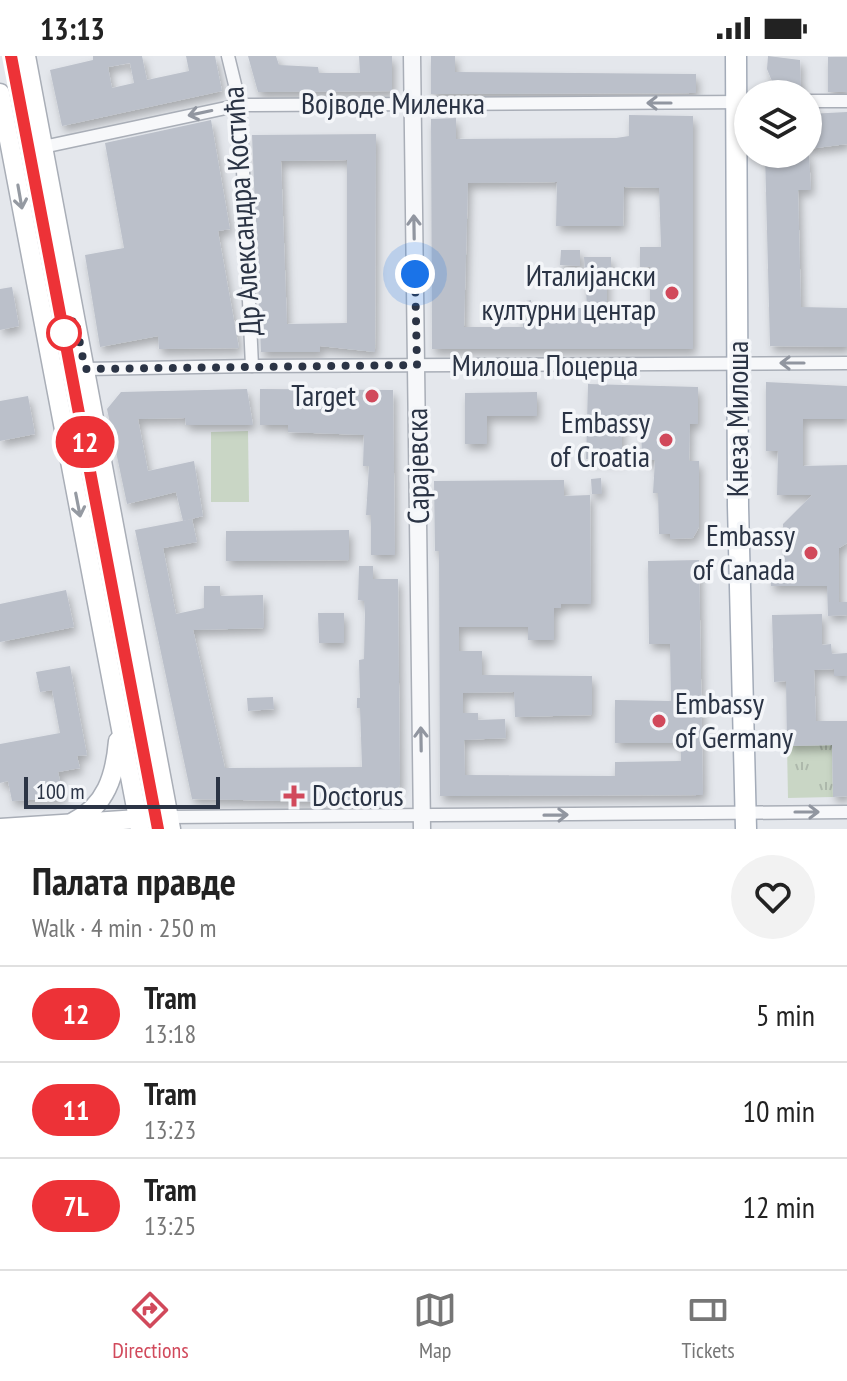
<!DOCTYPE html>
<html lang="en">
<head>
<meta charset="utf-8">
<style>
  :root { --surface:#fff; --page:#f2f2f2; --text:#222; --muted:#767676; --line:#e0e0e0; --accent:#d1495b }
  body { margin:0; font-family:"PT Sans Narrow",sans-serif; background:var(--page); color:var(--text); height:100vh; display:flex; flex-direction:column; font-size:30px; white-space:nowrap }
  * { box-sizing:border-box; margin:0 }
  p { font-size:26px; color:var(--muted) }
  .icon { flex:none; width:44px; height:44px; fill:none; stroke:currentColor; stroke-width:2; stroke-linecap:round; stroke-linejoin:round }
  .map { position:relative; height:773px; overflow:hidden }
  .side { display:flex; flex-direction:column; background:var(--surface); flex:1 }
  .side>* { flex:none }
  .badge { padding:0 16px; border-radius:26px; font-size:28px; line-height:52px }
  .controls { position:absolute; left:734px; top:24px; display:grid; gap:16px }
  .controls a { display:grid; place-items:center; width:88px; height:88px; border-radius:50%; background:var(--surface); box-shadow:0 2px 6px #0004; font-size:40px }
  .scale { position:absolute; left:24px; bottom:20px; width:196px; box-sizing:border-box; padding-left:8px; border:4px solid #2b3445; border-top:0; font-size:22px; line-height:28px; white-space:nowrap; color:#2b3445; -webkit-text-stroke:6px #f4f6f9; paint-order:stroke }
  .you { position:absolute; width:40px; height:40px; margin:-20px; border:6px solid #fff; border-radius:50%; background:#1a73e8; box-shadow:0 0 0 12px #1a73e833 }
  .map>.badge { position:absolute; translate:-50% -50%; box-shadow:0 0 0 4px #fff }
  .round { display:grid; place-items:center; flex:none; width:84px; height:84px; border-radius:42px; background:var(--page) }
  .summary { display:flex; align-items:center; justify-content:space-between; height:136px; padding:0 32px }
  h1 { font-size:38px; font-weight:800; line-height:60px }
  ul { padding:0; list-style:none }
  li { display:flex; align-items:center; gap:24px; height:96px; padding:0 32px; border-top:2px solid var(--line) }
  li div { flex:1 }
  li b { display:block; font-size:30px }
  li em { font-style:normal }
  li .badge { min-width:88px; font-weight:700; text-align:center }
  .status { display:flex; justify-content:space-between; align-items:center; height:56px; padding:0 40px; background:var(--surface); direction:ltr }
  .status svg { height:22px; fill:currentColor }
  .menu { display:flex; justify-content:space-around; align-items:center; height:112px; border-top:2px solid var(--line); background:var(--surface); font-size:22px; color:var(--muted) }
  .menu a { display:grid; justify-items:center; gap:4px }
  .menu .active { color:var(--accent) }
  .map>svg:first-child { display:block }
  .grass { fill:#c9d6c5 }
  .park { fill:url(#park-tufts) }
  .building { fill:#bbc0ca; fill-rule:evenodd; filter:url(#shadow) }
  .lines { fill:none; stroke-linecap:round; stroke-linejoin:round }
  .minor-casing { stroke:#a9aeb7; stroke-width:15 }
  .tertiary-casing { stroke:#a9aeb7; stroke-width:19 }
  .secondary-casing { stroke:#a9aeb7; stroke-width:21 }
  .primary-casing { stroke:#a3abb8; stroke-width:23 }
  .minor { stroke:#f7f8fa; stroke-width:12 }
  .tertiary { stroke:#f7f8fa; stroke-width:16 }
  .secondary { stroke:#fff; stroke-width:18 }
  .primary { stroke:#fff; stroke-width:20 }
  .tram { stroke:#7d8696; stroke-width:2 }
  .oneway { stroke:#9196a0 }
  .oneway2 { stroke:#959aa2 }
  .line-casing { stroke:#fff; stroke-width:18 }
  .line { stroke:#ed3237; stroke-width:12 }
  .walk { stroke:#2b3445; stroke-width:8; stroke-dasharray:0 14.4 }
  .poi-dot { fill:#d1495b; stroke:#f4f6f9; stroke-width:3 }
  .stop-dot { fill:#fff; stroke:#ed3237; stroke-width:4 }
  .labels { text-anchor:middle; stroke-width:7; stroke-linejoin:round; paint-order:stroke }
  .street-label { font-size:30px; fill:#2b3445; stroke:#f4f6f9 }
  .poi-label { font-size:30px; fill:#2b3445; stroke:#f4f6f9; text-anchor:end }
</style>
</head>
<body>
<div class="status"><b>13:13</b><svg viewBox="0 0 49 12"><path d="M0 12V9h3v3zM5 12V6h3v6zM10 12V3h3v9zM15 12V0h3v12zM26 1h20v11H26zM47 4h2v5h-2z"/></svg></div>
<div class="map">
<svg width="847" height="773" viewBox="0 0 847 773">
  <defs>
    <pattern id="park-tufts" width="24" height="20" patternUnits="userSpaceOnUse" patternTransform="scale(2)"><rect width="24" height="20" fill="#c9d6c5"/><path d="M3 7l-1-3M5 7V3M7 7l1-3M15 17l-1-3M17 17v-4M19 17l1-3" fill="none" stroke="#adb8ab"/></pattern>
    <filter id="shadow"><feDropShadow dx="3" dy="5.5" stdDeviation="4" flood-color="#0004"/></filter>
  </defs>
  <rect width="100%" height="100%" fill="#e4e7ec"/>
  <!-- grass -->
  <path class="grass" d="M248,375l1,71h-38v-70z"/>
  <!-- park -->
  <path class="park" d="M832,689l1,52 -45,1 -1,-52z"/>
  <!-- building -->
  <g class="building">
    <path d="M93,0h49l5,24 42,-9 -3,-15h29l7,35 -160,35 -12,-56 43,-10zM130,7l4,20 -22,5 -4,-21z"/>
    <path d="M248,0h28l3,9 39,2 1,6h41l-1,-17h33v35l-134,1z"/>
    <path d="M431,0h24v16l241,2v19l-265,1z"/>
    <path d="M768,0l32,4 1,31h-25l-9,-22z"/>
    <rect x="828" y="1" width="19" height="35"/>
    <path d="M847,56v32l-39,5v-35z"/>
    <path d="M629,59l64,1v233h-261l-1,-230 25,-1v21l160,-1 13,-2zM557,126l-1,44h67l1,-39 35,1 2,59h-21v20h10v48h-5v5l-38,-1v-51h4v-11h-27l3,51h-34v14h-20l-2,-22 -11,2 3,25h-59l4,-144z"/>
    <path d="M211,64l19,109 -12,2 21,117 -80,1 -1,-13 -58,11 -15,-92 39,-7 -19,-105z"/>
    <path d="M376,78l-1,218 -55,-6v6h-59l-9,-217zM347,104v163l-60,1 -6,-163z"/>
    <path d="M765,98h44l2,36h-13l3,117 46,1v39l-77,-1z"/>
    <path d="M561,194h19v16l-20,-1z"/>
    <path d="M12,231l7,39 -19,4v-41z"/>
    <path d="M766,326l81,4v33h-44v47l44,-1v78l-8,5v54h8v13l-19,1 -1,-30h-56v-15l13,-12 -1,-35 29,-29h-35l1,-44h-12z"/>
    <path d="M588,328l110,3v37h-8l-1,37h10v66l-6,11 -23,1v-5h-11l-1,-41h-5l2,-33h-13l-1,-38h-19v38l-36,-1z"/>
    <path d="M247,333l6,36h-67l-1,-7 -47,1 10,52 46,-10 9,55 -20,5 -7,-29 -49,12 -20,-95 14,-17z"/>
    <path d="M260,333l133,1 2,165h-24v-40h-5l3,-49h-6l1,-31 -76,-3v-7h-28z"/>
    <path d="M537,336v24h-50v28h-22v-51z"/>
    <path d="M28,340l7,38 -35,7v-40z"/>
    <path d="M601,422l1,16h-10l-1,-15z"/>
    <path d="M564,424v16l26,-1 1,109h-30v4h-7v32h-26v-13h-69v24h23v24l110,1v39l-77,2 -1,-25 -51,1v20h15v7l27,-1 1,19 -42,2 1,35 150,1v-14l66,-1v-18h-66v-43l56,1 -1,-57h-21l-1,-83 51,-1 4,235 -263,1 -1,-245h-4l-1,-70z"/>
    <path d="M192,463l5,23 -34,6 13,66 28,-6v-22h16v10l43,-1 1,33 -71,2 32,138 137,-1 -2,-59h-3v-10h3l-1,-38 5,-1 1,-45 -1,-13 -6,-1 1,-34h14v13h25l2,206 -14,18 -194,-4 -57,-269z"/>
    <path d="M349,474v30l-123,1v-30z"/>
    <path d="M66,534l8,37 -74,15v-38z"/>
    <path d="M318,557h26v30h-25z"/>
    <path d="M822,558v31l9,-1 1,10 15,-1v23h-13v-7l-20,1 2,51h31v75l-14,1 -1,-52 -45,1 -1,-65 -12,1 -2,-67z"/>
    <path d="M70,610l17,89 -10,1 3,12 -22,4 6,26 -52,3 -4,-20 -8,2v-39l60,-11 -8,-43 -12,2 -4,-20z"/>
    <path d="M273,641l1,12 -26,2 -1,-13z"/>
  </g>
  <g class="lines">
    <!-- minor casing -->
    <g class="minor-casing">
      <g id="minor">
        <path d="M228,0l12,49 12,261"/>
        <path d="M808,45h39"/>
        <path d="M43,91l197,-42 508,-3"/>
        <path d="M52,318l33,-5 167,-3 595,-3"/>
        <path d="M169,761l678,-5"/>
      </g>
    </g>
    <!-- tertiary casing -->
    <g class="tertiary-casing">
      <path id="tertiary" d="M412,0l10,773"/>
    </g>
    <!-- secondary casing -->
    <g class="secondary-casing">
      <g id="secondary">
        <path d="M26,0l145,773"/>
        <path d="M0,37l140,736"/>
        <path d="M73,766c33,-16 42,-46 45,-81"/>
        <path d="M0,772l169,-11"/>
      </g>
    </g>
    <!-- primary casing -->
    <g class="primary-casing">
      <path id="primary" d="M736,0l2,450 8,323"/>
    </g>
    <!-- minor -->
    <use href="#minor" class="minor"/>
    <!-- tertiary -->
    <use href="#tertiary" class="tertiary"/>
    <!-- secondary -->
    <use href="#secondary" class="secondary"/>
    <!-- primary -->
    <use href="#primary" class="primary"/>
    <!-- tram -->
    <path class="tram" d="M11,0l147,773"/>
  </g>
  <!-- one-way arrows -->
  <defs><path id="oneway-shaft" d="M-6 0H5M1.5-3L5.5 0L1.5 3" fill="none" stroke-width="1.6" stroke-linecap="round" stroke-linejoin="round" transform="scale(2)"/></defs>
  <g class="oneway">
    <use href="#oneway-shaft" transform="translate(659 47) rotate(180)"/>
    <use href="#oneway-shaft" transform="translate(200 57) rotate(168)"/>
    <use href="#oneway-shaft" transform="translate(414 171) rotate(-91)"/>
    <use href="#oneway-shaft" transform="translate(792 307) rotate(-180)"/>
    <use href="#oneway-shaft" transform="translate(421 683) rotate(-91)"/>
    <use href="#oneway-shaft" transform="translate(807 756)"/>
    <use href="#oneway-shaft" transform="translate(556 759) rotate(-1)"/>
  </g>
  <g class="oneway2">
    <use href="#oneway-shaft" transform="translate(20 141) rotate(80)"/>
    <use href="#oneway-shaft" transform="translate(78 449) rotate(79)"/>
  </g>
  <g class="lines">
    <!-- line casing -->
    <g class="line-casing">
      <path id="line" d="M11,0l147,773"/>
    </g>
    <!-- line -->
    <use href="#line" class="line"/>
    <!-- walk -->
    <path class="walk" d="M64,277l11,-15 10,51 332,-4 -2,-91"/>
  </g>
  <!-- markers -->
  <g class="poi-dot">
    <circle cx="672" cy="237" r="8"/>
    <circle cx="372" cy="340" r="8"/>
    <circle cx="666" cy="384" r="8"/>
    <circle cx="811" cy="497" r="8"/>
    <circle cx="659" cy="665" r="8"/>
    <path d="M290 728h8v8h8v8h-8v8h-8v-8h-8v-8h8z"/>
  </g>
  <circle class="stop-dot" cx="64" cy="277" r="16"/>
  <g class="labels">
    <!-- street labels -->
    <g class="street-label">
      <text x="393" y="58">Војводе Миленка</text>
      <text transform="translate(242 155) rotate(-94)" y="10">Др Александра Костића</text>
      <text x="545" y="320">Милоша Поцерца</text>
      <text transform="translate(738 363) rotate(-90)" y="10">Кнеза Милоша</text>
      <text transform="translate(418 410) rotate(-91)" y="10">Сарајевска</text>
    </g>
    <!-- poi labels -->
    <g class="poi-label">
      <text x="656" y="230">Италијански<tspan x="656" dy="34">културни центар</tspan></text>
      <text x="356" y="350">Target</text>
      <text x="650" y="377">Embassy<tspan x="650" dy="34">of Croatia</tspan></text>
      <text x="795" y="490">Embassy<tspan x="795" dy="34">of Canada</tspan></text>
      <text x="675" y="658" text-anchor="start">Embassy<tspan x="675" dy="34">of Germany</tspan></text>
      <text x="312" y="750" text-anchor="start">Doctorus</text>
    </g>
  </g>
</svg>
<div class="controls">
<a><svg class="icon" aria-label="layers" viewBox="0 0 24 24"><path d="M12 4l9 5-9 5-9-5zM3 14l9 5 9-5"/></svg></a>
</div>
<div class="scale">100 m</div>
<div class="you" style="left:415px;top:218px"></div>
<b class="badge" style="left:85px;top:386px;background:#ed3237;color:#fff">12</b>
</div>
<section class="side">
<div class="summary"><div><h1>Палата правде</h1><p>Walk · 4 min · 250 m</p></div><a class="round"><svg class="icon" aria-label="heart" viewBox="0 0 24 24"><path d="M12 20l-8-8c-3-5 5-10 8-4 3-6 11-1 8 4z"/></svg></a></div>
<ul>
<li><span class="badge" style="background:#ed3237;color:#fff">12</span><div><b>Tram</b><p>13:18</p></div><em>5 min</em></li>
<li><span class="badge" style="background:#ed3237;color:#fff">11</span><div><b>Tram</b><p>13:23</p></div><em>10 min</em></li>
<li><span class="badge" style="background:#ed3237;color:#fff">7L</span><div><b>Tram</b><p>13:25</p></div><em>12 min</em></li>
</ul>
</section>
<nav class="menu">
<a class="active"><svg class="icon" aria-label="directions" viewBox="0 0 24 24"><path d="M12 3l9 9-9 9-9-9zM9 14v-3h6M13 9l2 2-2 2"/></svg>Directions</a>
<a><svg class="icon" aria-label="map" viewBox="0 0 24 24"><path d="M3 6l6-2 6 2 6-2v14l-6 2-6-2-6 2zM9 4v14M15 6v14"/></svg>Map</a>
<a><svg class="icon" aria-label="tickets" viewBox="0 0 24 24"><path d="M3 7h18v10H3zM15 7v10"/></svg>Tickets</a>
</nav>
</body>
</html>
